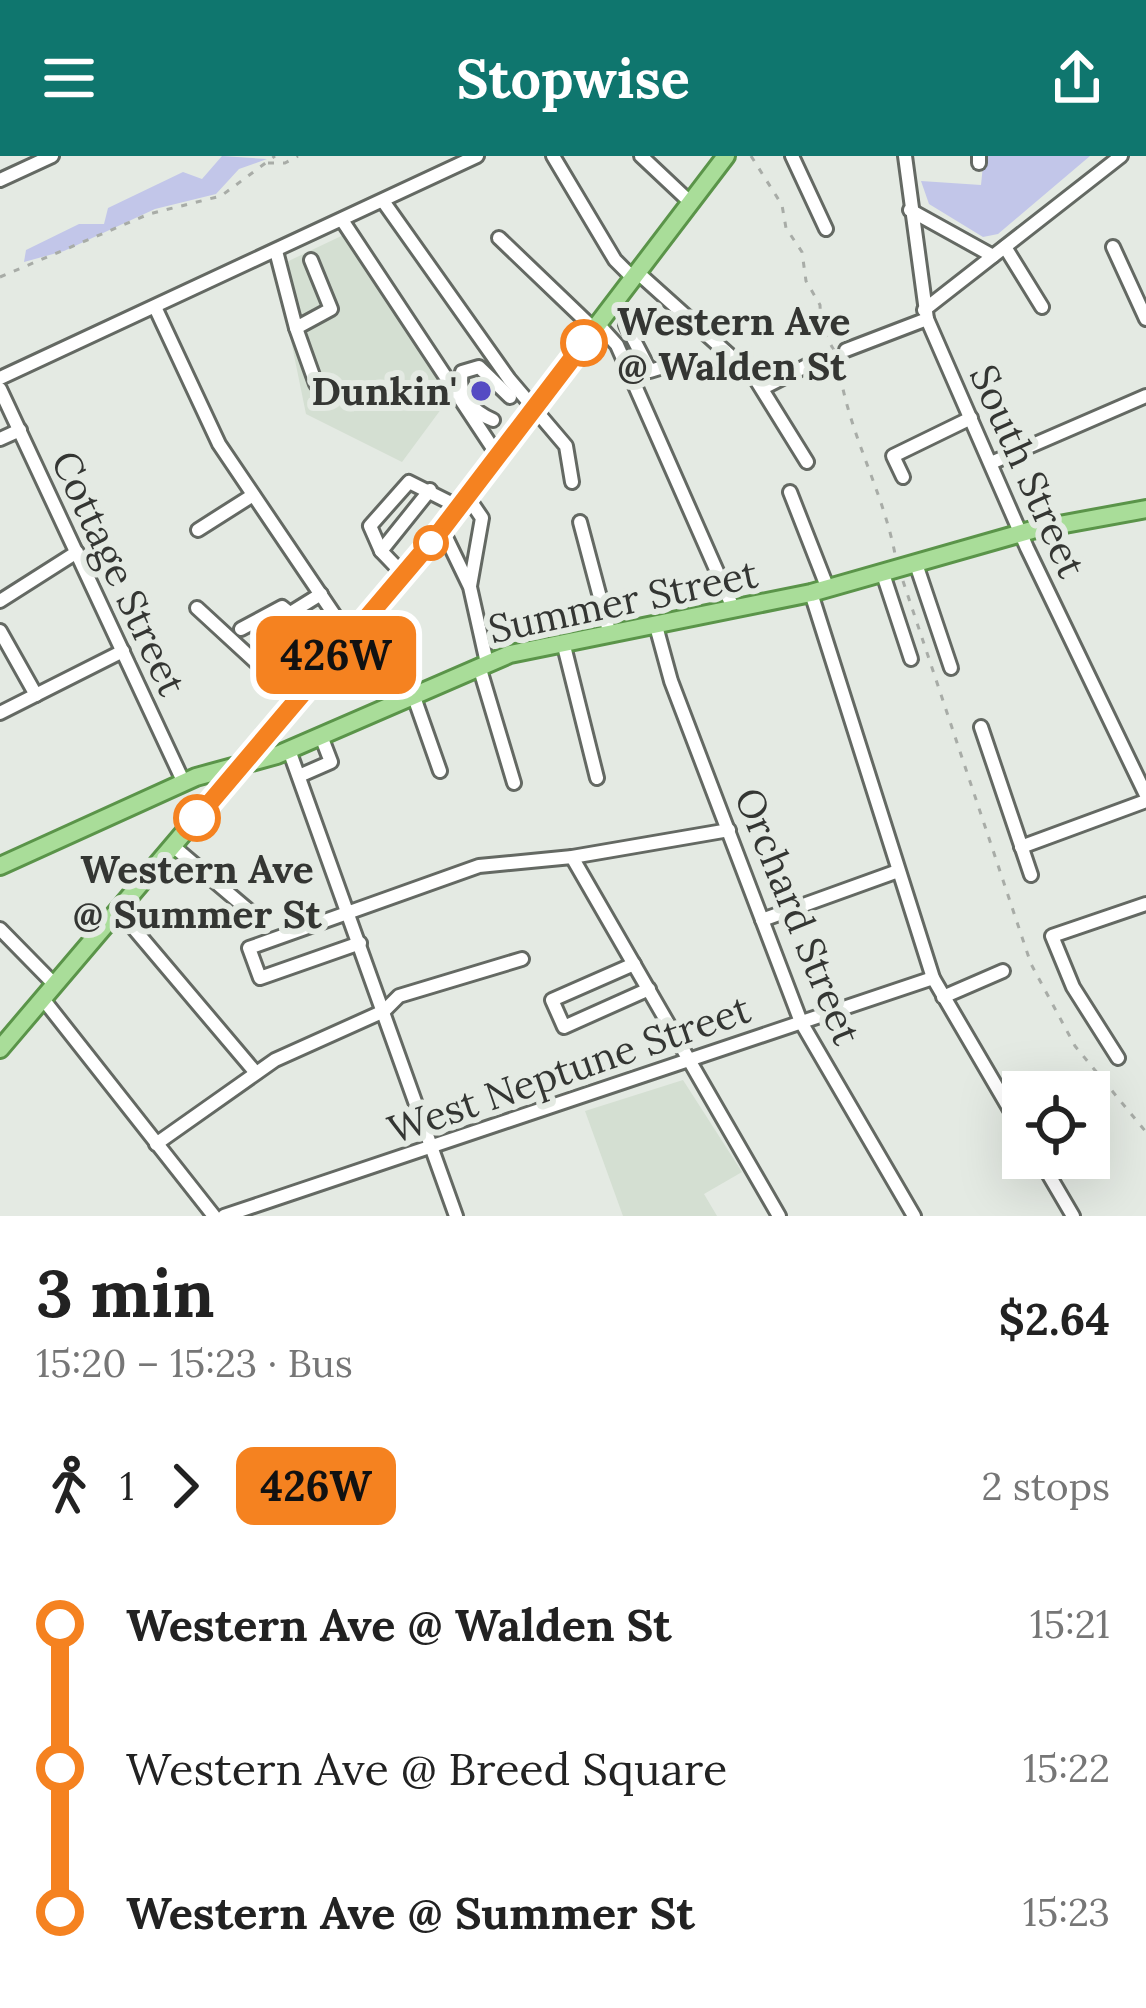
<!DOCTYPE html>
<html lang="en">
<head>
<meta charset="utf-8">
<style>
  :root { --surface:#fff; --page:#f6f6f6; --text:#222; --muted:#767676; --accent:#0f766e }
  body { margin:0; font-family:Lora,serif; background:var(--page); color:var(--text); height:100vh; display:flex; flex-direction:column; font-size:45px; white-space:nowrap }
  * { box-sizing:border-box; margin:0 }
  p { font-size:39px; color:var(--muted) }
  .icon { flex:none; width:66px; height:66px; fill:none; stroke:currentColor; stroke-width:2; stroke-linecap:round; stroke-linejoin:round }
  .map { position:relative; height:1060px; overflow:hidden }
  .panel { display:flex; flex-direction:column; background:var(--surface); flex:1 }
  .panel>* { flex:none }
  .badge { padding:0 24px; border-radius:18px; font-size:42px; line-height:78px }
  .tools { position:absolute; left:1002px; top:915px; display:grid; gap:24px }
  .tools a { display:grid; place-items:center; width:108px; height:108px; border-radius:0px; background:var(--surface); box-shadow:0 12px 48px #0002; font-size:60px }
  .map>.badge { position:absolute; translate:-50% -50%; box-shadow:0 0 0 6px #fff }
  .legs { display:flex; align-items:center; gap:18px; height:132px; padding:0 36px; font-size:39px }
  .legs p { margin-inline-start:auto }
  .summary { display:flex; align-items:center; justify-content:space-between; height:204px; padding:0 36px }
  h1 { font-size:66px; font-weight:700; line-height:90px }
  ul { padding:0 36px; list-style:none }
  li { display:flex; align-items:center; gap:42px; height:144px; font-size:45px }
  li i { display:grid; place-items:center; width:18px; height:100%; margin:0 15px; background:currentColor }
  li i::after { content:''; width:30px; height:30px; margin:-15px; border:9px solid; border-radius:50%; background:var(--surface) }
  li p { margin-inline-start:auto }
  li:first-child i { background:linear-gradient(#0000 50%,currentColor 0) }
  li:last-child i { background:linear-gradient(currentColor 50%,#0000 0) }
  header { display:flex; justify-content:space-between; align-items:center; height:156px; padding:0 36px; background:var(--accent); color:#fff; font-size:54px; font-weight:700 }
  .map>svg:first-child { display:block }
  .built { fill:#d4dfd2 }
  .green { fill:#c2c6e9 }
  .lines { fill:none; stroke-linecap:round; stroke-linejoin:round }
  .minor-casing { stroke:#646963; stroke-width:18 }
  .major-casing { stroke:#5a9449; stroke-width:22 }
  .path { stroke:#a8aca7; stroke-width:3; stroke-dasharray:6 9; stroke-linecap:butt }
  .minor { stroke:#fff; stroke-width:12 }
  .major { stroke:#a9dd99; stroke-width:16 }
  .line-1-casing { stroke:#fff; stroke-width:27 }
  .line-1 { stroke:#f58220; stroke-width:18 }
  .stop-1-dot { fill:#fff; stroke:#f58220; stroke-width:6 }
  .poi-dot { fill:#554bc3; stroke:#e4eae3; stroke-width:4.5 }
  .labels { text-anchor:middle; stroke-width:12; stroke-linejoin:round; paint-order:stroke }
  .stop-label { font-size:39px; font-weight:bold; fill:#343633; stroke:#e4eae3; text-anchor:start }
  .poi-label { font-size:39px; font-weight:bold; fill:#343633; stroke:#e4eae3; text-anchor:end }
  .street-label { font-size:39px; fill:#343633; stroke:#e4eae3 }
</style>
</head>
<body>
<header><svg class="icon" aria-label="menu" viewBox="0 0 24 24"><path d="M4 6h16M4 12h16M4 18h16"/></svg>Stopwise<svg class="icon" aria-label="share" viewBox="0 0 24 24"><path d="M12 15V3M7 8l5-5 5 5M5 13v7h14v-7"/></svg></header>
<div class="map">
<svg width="1146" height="1060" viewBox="0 0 1146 1060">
  <rect width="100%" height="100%" fill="#e4eae3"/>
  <!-- built -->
  <g class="built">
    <path d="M356,73l133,211 -6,8 -33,-51 -48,65 -96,-48 -30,-147z"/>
    <path d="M683,924l59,92 -38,22 13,22h-94l-38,-105z"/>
  </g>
  <!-- green -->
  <g class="green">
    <path d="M222,0l45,3 -28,10 -23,25 -61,15 -91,42 -40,11 2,-12 53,-26h25l4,-16 75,-36 19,7z"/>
    <path d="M984,0h106l-92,78 -15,3 -54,-33 -8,-23 60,4z"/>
  </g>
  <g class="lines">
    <!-- minor casing -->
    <g class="minor-casing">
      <g id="minor">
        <path d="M553,0l62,104 18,18"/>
        <path d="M641,0l50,47"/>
        <path d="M792,0l34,73"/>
        <path d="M905,0l22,163 100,229 119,247"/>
        <path d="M979,7v-7"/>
        <path d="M0,24l52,-24"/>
        <path d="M383,45l126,178 57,67 6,36"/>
        <path d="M910,54l83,46"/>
        <path d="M342,64l156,236"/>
        <path d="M499,82l95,91"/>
        <path d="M1005,91l37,60"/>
        <path d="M1113,91l33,72"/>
        <path d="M276,95l20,77 35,-19 -20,-49"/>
        <path d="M637,116l118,106 52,84"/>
        <path d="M155,151l64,137 131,194"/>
        <path d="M924,154l197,-154"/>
        <path d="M598,168l19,21 117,265"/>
        <path d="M626,169l24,46 23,-7"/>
        <path d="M296,172l20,56"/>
        <path d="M846,194l81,-31"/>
        <path d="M0,222l477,-222"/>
        <path d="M763,232l59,-30"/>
        <path d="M0,233l184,394"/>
        <path d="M493,264c-20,-8 -36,-25 -31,-48l17,-5 31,30"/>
        <path d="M0,283l20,-9"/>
        <path d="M991,307l155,-67"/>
        <path d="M903,321l-10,-21 78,-38"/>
        <path d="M790,336l38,97"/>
        <path d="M467,340l15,22 -12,68"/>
        <path d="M580,366l30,113"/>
        <path d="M442,373l28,58 17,76"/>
        <path d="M198,374l55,-35"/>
        <path d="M381,395l49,-61"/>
        <path d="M916,408l35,104"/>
        <path d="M883,418l28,85"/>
        <path d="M404,419l-23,-24 -11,-25 39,-44 50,25"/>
        <path d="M811,437l122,385 90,154"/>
        <path d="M0,445l77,-49"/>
        <path d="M197,452l100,92"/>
        <path d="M292,456l29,-18"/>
        <path d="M656,470l15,55 130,341 113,194"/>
        <path d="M241,473l41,-22 38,31"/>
        <path d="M0,475l36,64"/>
        <path d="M563,486l34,136"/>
        <path d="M479,510l35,117"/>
        <path d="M414,541l26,74"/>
        <path d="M0,557l123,-62"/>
        <path d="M981,571l50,148"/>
        <path d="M289,594l167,466"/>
        <path d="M299,620l32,-14 -10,-26"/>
        <path d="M173,690l87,74"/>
        <path d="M1021,691l125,-46"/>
        <path d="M572,701l207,359"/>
        <path d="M119,755l137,162"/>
        <path d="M762,764l136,-49"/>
        <path d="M0,773l55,56"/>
        <path d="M360,787l-100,35 -11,-30 230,-82 93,-9 157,-27"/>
        <path d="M634,808l-82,36 12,27 85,-38"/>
        <path d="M943,841l60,-26"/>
        <path d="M43,843l171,217"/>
        <path d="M1118,902l-45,-71 -21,-51 94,-32"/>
        <path d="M156,988l119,-84 109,-49 15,-15 123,-37"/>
        <path d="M1039,1002l34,58"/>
        <path d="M224,1060l709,-238"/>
      </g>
    </g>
    <!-- major casing -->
    <g class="major-casing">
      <g id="major">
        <path d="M0,710l196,-89 81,-22 233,-101 301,-61 221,-63 114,-21"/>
        <path d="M0,893l442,-520 284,-373"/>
      </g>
    </g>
    <!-- path -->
    <g class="path">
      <path d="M751,0l31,49 4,23 16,24 4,29 14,24 1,23 14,24"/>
      <path d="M268,7h17l13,-7"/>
      <path d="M0,121l149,-63 72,-18 54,-40"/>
      <path d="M838,204c8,69 44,127 57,194"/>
      <path d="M903,425l128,383 44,82 71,86"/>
    </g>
    <!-- minor -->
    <use href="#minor" class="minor"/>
    <!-- major -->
    <use href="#major" class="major"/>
  </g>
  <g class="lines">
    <!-- line-1 casing -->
    <g class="line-1-casing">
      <path id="line-1" d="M197,662l245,-289 142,-186"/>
    </g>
    <!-- line-1 -->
    <use href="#line-1" class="line-1"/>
  </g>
  <!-- markers -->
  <g class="stop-1-dot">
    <circle cx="584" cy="187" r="21"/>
    <circle cx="431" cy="387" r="15"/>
    <circle cx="197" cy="662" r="21"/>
  </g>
  <circle class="poi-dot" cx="481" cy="235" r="12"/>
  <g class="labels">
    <!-- stop labels -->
    <g class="stop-label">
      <text x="617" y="179">Western Ave<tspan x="617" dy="45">@ Walden St</tspan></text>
      <text x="197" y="727" text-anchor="middle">Western Ave<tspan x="197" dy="45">@ Summer St</tspan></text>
    </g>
    <!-- poi labels -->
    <g class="poi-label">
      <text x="457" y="249">Dunkin'</text>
    </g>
    <!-- street labels -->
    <g class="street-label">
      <text transform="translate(1028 315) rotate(66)" y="14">South Street</text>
      <text transform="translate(119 417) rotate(65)" y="14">Cottage Street</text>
      <text transform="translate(623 445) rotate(-12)" y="14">Summer Street</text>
      <text transform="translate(798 760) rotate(68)" y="14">Orchard Street</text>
      <text transform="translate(569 913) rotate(-19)" y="14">West Neptune Street</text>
    </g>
  </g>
</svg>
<div class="tools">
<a><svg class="icon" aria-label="locate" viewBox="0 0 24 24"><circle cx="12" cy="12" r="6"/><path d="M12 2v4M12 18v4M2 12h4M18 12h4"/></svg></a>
</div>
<b class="badge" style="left:336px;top:499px;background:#f58220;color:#111">426W</b>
</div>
<section class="panel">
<div class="summary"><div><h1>3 min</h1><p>15:20 – 15:23 · Bus</p></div><b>$2.64</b></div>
<div class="legs"><svg class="icon" aria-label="walk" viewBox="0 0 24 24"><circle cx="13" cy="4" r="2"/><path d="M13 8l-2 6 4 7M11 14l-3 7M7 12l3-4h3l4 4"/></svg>1<svg class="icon" aria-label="forward" viewBox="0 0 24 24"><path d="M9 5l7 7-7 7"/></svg><b class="badge" style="background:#f58220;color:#111">426W</b><p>2 stops</p></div>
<ul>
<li><i style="color:#f58220"></i><b>Western Ave @ Walden St</b><p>15:21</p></li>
<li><i style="color:#f58220"></i><span>Western Ave @ Breed Square</span><p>15:22</p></li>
<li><i style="color:#f58220"></i><b>Western Ave @ Summer St</b><p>15:23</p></li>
</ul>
</section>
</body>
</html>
